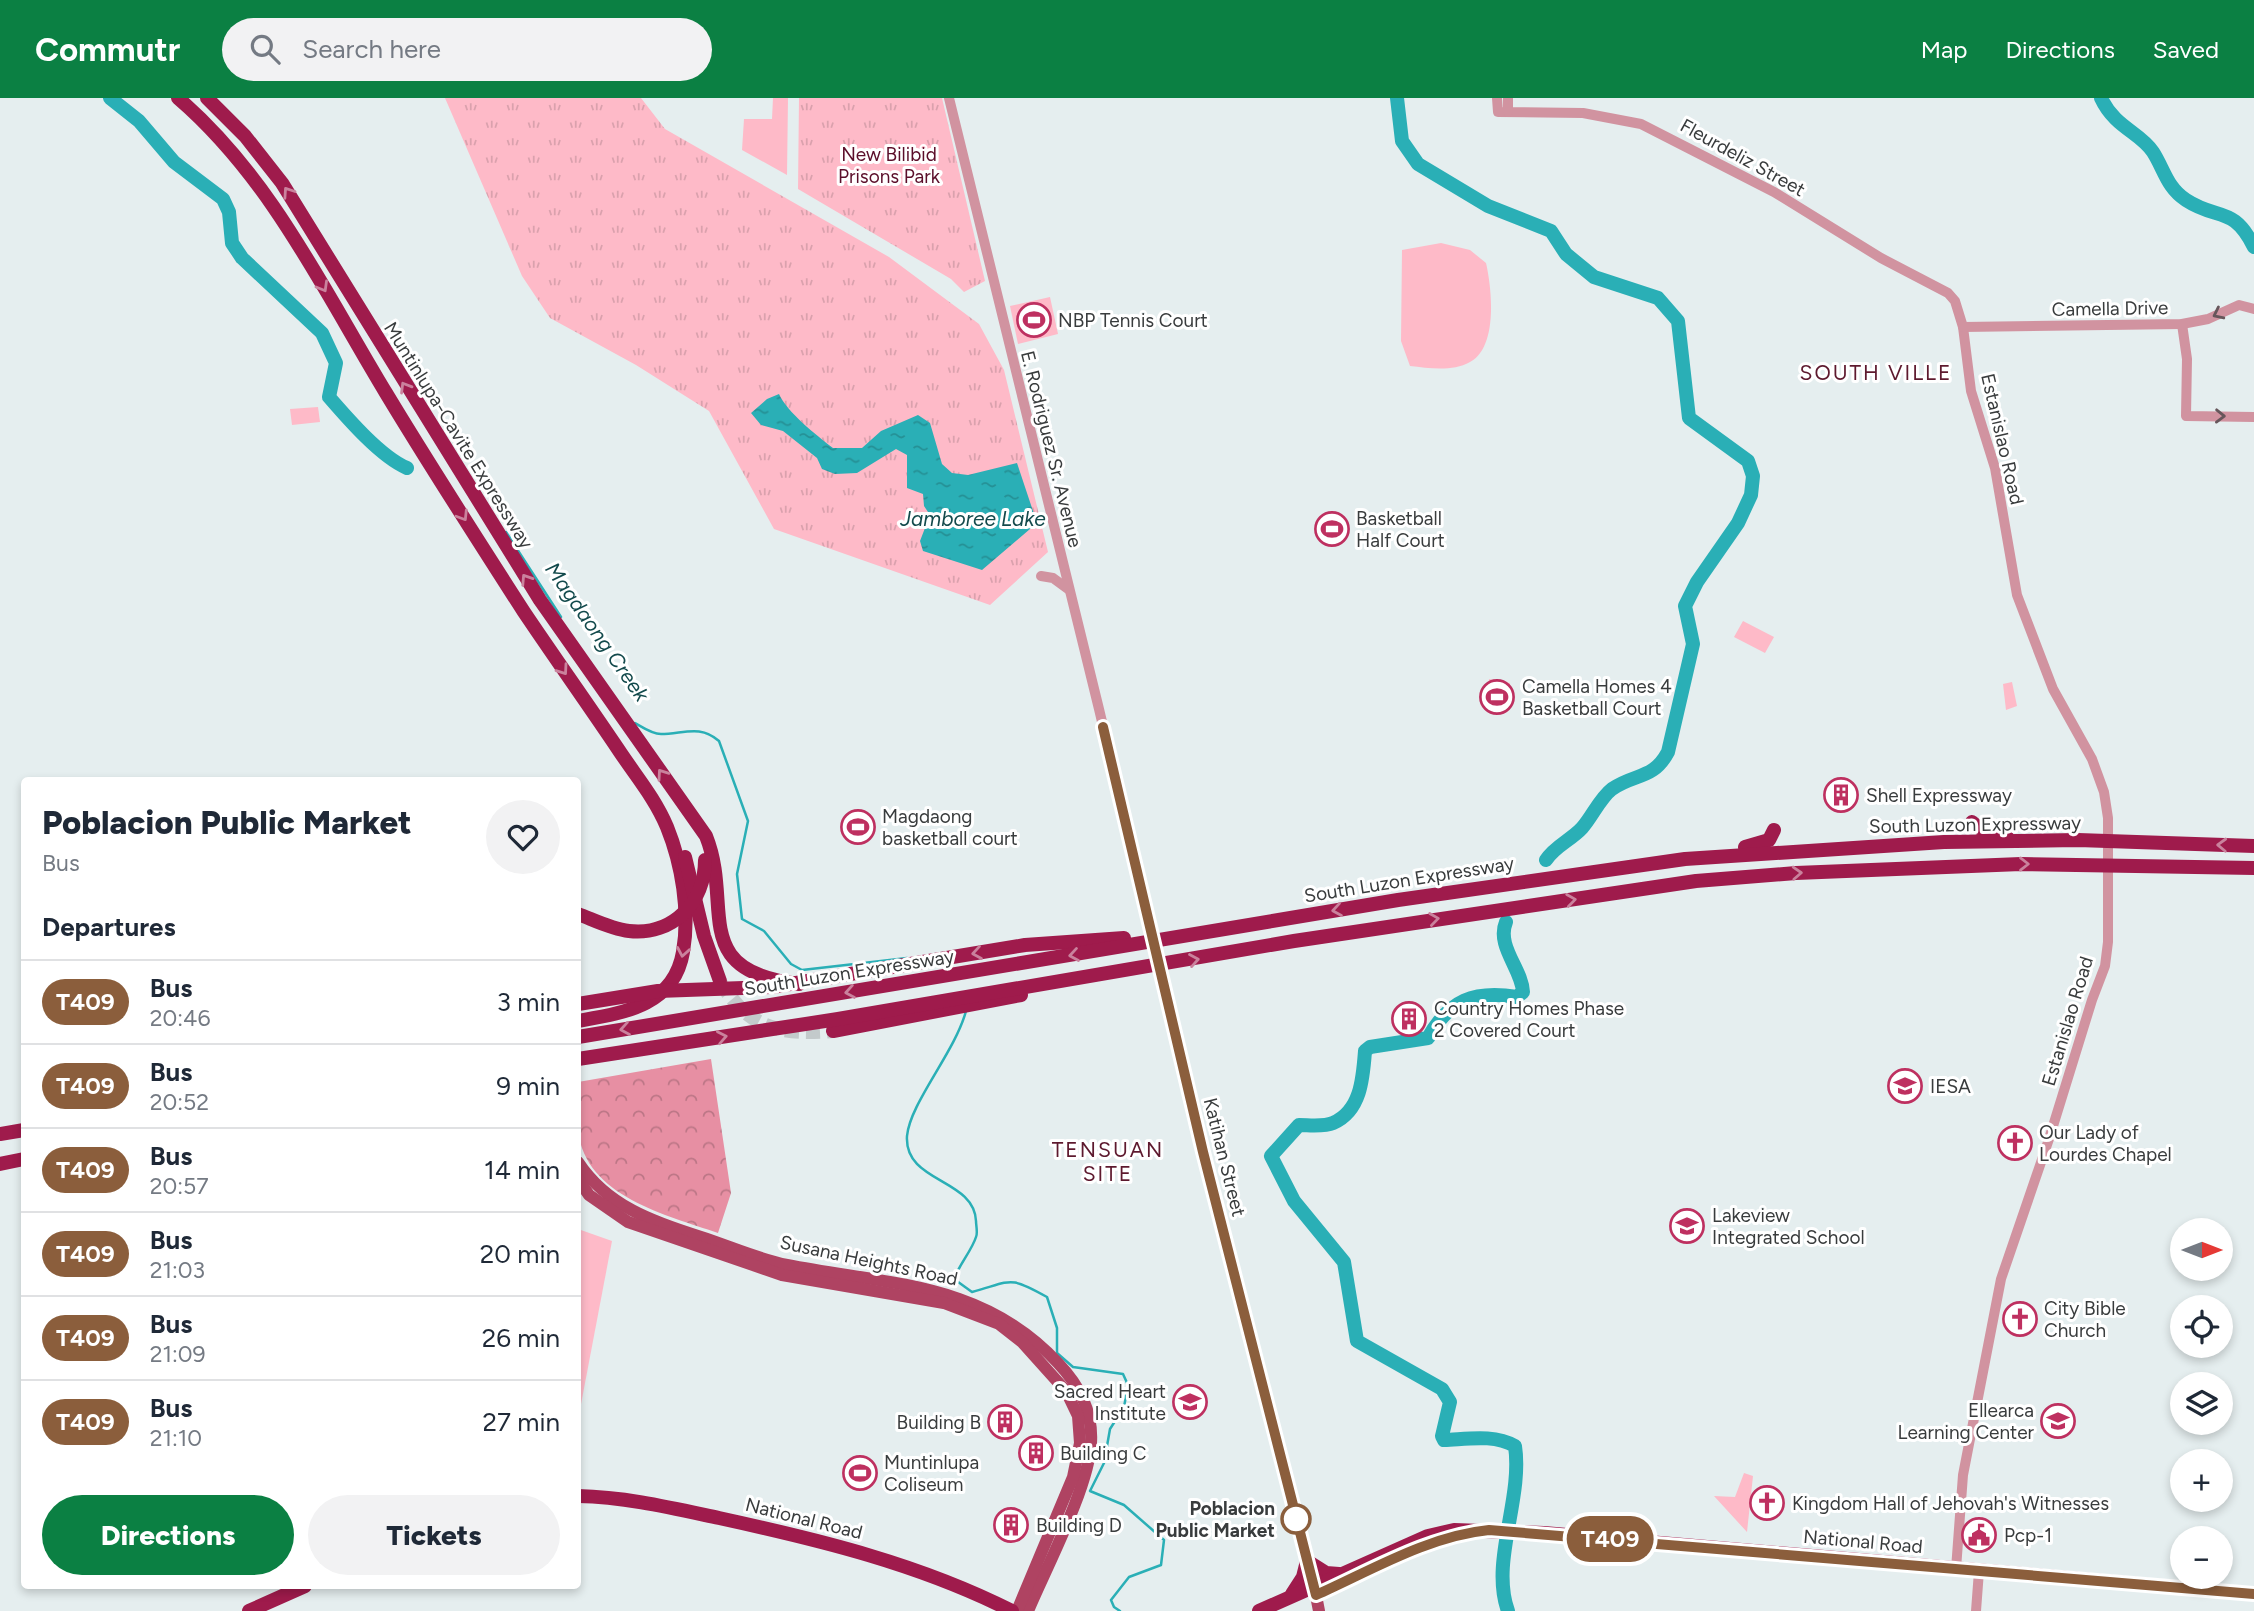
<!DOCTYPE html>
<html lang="en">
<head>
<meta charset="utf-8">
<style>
  :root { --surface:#fff; --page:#f2f2f3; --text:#1f2937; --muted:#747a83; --line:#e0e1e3; --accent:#0b8043 }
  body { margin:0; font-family:Figtree,sans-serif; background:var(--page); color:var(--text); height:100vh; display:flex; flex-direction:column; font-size:26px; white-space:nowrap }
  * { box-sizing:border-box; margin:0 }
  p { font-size:23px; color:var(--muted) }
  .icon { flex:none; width:38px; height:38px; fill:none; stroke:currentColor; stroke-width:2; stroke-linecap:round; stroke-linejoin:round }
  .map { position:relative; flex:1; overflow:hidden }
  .panel { position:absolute; left:21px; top:679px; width:560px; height:812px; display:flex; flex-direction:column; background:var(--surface); border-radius:7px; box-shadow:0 4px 10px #0003 }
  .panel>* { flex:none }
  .badge { padding:0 14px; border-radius:23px; font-size:24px; line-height:46px }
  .needle { width:46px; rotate:90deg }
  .buttons { position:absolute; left:2170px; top:1120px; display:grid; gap:14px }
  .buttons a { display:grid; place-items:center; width:63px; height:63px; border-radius:50%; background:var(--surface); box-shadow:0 4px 10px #0003; font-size:35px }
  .map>.badge { position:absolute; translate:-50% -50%; box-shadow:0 0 0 4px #fff }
  h2 { padding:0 21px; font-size:26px; line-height:63px }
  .round { display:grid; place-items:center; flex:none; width:74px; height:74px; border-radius:37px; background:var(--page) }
  .overview { display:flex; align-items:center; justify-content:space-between; height:119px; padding:0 21px }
  h1 { font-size:33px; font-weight:800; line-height:52px }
  .action { display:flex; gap:14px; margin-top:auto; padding:14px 21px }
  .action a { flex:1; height:80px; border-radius:42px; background:var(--accent); color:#fff; font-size:28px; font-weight:800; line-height:80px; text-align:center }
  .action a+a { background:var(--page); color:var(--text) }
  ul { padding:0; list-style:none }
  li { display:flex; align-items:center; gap:21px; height:84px; padding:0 21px; border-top:2px solid var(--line) }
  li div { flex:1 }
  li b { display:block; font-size:26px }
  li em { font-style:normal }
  li .badge { min-width:77px; font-weight:700; text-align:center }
  header { display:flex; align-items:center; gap:42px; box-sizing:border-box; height:98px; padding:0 35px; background:var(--accent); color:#fff }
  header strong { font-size:33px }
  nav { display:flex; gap:38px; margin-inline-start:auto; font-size:24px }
  .search { width:490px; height:63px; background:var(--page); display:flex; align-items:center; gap:18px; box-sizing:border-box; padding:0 24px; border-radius:38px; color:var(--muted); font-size:26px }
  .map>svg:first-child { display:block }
  .green { fill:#febac8 }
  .forest { fill:url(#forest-crowns) }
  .park { fill:url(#park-tufts) }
  .water { fill:url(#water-ripples) }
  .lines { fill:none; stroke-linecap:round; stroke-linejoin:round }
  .stream { stroke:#2aafb6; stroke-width:2.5 }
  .river { stroke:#2aafb6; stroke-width:14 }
  .highway-tunnel { stroke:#c3cacb; stroke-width:14; stroke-dasharray:14 7; stroke-linecap:butt }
  .minor { stroke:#d193a0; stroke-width:10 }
  .major { stroke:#af4362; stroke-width:12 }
  .highway { stroke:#9f1b4c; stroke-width:14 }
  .oneway { stroke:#ca829d }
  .oneway2 { stroke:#67565b }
  .line-casing { stroke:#fff; stroke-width:16 }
  .line { stroke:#8b5e3c; stroke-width:10 }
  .stop-dot { fill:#fff; stroke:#8b5e3c; stroke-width:3.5 }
  .labels { text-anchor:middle; stroke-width:6; stroke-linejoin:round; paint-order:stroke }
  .park-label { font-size:19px; fill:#5b0e2a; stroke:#fff }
  .street-label { font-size:19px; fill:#393c3d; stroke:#fff }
  .poi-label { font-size:19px; fill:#393c3d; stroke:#fff; text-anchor:start }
  .stop-label { font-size:19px; font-weight:bold; fill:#393c3d; stroke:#fff; text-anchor:end }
  .neighbourhood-label { font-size:21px; letter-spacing:2px; fill:#5d192e; stroke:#fff }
  .water-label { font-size:21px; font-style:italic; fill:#134a4c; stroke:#fff }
</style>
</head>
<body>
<header>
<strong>Commutr</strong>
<div class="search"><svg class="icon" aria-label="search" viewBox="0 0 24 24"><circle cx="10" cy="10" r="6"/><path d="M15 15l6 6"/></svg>Search here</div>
<nav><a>Map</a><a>Directions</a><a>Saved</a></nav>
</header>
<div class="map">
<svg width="2254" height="1513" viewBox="0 0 2254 1513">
  <defs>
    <pattern id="forest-crowns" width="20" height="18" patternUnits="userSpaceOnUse" patternTransform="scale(1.75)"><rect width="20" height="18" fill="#e78fa3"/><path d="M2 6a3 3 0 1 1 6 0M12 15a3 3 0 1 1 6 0" fill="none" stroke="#bc7686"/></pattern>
    <pattern id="park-tufts" width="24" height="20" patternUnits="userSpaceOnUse" patternTransform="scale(1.75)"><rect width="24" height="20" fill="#febac8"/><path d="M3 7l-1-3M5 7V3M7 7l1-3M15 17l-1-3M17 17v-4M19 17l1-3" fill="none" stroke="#daa1ad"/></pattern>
    <pattern id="water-ripples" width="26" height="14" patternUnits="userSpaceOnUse" patternTransform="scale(1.75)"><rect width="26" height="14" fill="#2aafb6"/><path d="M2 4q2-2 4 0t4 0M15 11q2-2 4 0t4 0" fill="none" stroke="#259095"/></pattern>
  </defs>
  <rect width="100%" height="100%" fill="#e5eeef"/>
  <!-- green -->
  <g class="green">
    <path d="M773,0h15l-1,77 -45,-25 2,-31h28z"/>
    <path d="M1441,145l29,7 16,13c6,26 12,84 -16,99 -18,10 -41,6 -60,4l-9,-25 1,-91z"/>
    <path d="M1050,199l8,37 -40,10 -8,-38z"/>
    <path d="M318,309l2,15 -28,3 -2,-16z"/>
    <path d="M1743,523l31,16 -9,16 -31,-16z"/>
    <path d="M1489,581l21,4 -4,30 -21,-3z"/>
    <path d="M2012,584l5,24 -11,4 -3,-26z"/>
    <path d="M578,1131l34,12 -34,179z"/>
    <path d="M1744,1375l9,3 -6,56 -33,-36 21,1z"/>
  </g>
  <!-- forest -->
  <path class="forest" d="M711,961l20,134 -13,40c-51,-18 -132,-36 -140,-102 -2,-16 -1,-33 0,-49z"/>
  <!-- park -->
  <g class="park">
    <path d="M445,0h196l24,31 224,128 90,67 25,46 44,182 -58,53 -216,-76 -65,-118 -73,-46 -86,-47 -28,-42z"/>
    <path d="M799,0h143l43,183 -21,11 -13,-13 -153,-90z"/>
  </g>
  <!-- water -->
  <path class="water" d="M779,296c8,18 37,41 54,54h29l19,-17 37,-16 12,8 12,41 10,9 16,2 49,-12 20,60 -55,47 -59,-19 -3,-10 10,-26 -6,-9 -1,-12 -16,-6v-33l-11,-6 -39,24 -22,1 -13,-5 -5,-11 -34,-27 -22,-6 -10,-12 16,-14z"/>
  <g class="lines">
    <!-- stream -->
    <g class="stream">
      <path d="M506,434l55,85"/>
      <path d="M635,625c7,4 17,11 26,11 22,0 39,-10 58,7l29,80 -11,53 5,45 22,12 27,33 11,6 105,-12"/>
      <path d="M966,913c-11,41 -56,92 -59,125 -3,47 67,42 69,85 0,5 2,12 0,16 -4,13 -17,28 -22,42l18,13c41,-11 36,-17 75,5l10,31v25l16,14 50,7 5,11 -4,22 -14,22 -6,34 -14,28 34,14 40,35 -3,25 -32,12 -18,23 3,7 6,4"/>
    </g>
    <!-- river -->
    <g class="river">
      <path d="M110,0l29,23 35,41 49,37 6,13 3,31 10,15 80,75 14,30 -7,34c19,22 52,60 78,71"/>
      <path d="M1397,0l5,43 16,23 70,42 63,25 15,23 28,23 64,21 20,23 11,97 59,43 5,15 -2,19 -13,28 -41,59 -12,24 8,38 -25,108c-15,28 -33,21 -56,37 -12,9 -20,28 -30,39 -11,12 -27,18 -36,32"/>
      <path d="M2101,0c14,30 39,34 52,54 11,17 14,36 33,48 32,21 47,5 68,47"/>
      <path d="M1506,824c-10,24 16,47 17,70l-6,5c-43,-7 -68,3 -89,41l-58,9 -5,4c-2,27 -4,60 -32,72 -9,4 -24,2 -34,2l-28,31 23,45 50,61 13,79 85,48 8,13 -8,34 2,4c24,-1 50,-6 71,6 8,53 -25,116 -7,165"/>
    </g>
    <!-- highway-tunnel -->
    <path class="highway-tunnel" d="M720,884c30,47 59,53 113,49"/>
    <!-- minor -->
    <g class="minor">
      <path d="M949,0l150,611 113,478 102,398"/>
      <path d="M1497,0l1,14 85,1 58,11 133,68 107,66 67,35 7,8 8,26 8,64 24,77 22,127 36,94 39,70 12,33 4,26v124l-3,24 -13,34 -43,139 -48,140 -38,196 -7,94"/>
      <path d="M1508,0v14"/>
      <path d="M2182,226l5,35 -1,57 68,1"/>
      <path d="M1963,229l219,-3 26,-5 31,-14 15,4"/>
      <path d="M1041,478l12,2 15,11"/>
      <path d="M1976,1513l3,-40"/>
    </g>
    <!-- major -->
    <g class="major">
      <path d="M578,1064c29,44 75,60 123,75 28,9 57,22 86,28 101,20 195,16 271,98 21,22 35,49 33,80 -2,44 -45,125 -63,168"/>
      <path d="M578,1081l11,16 39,27 154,53 162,28 55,21 23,18 44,49 12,25 2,27 -7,34 -56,134"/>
      <path d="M1314,1487l5,26"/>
    </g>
    <!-- highway -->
    <g class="highway">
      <path d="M178,0c93,80 145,191 208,295 44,73 91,146 138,219 31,46 63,91 94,137 17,26 37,49 49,78 15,37 23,85 16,125 -9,54 -60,61 -105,69"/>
      <path d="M207,0l38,38 37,47 258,417 166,236c28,70 -19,135 93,148"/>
      <path d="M1972,724l7,6 28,9"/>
      <path d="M1745,749l24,-7 5,-10"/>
      <path d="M685,759l19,79 16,45"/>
      <path d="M578,816c16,6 33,15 51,17 44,5 76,-29 76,-71"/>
      <path d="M578,906l80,-13 114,-4 253,-42 99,-7"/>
      <path d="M833,933l188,-36"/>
      <path d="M578,939l820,-137 287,-41 259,-17 134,-2 176,6"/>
      <path d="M578,961l260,-40 456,-78 402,-60 100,-8 225,-9 233,4"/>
      <path d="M0,1036l24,-4"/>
      <path d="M0,1066l24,-5"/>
      <path d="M578,1398c48,1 94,12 141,22 101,22 200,46 293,93"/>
      <path d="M1292,1496l11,-17 4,-16 19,12 13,1"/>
      <path d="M249,1513l56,-25"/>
      <path d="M1259,1513l169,-75 26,-6 90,3 710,61"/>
    </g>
  </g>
  <!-- one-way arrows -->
  <defs><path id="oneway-chevron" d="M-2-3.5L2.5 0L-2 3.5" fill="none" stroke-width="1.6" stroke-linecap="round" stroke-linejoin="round" transform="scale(1.75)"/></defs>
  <g class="oneway">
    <use href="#oneway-chevron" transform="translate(288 94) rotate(-124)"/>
    <use href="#oneway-chevron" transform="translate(323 189) rotate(60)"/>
    <use href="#oneway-chevron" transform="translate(405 289) rotate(-121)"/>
    <use href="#oneway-chevron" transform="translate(463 418) rotate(58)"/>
    <use href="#oneway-chevron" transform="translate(526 481) rotate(-123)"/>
    <use href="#oneway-chevron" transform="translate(563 572) rotate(55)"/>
    <use href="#oneway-chevron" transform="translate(662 676) rotate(-125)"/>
    <use href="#oneway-chevron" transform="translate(2222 747) rotate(-178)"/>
    <use href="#oneway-chevron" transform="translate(2024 766)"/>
    <use href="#oneway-chevron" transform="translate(1797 775) rotate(-3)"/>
    <use href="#oneway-chevron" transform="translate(1571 802) rotate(-8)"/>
    <use href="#oneway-chevron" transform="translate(1337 812) rotate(171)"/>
    <use href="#oneway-chevron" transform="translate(1434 821) rotate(-8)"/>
    <use href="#oneway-chevron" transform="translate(683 854) rotate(100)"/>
    <use href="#oneway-chevron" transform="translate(977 855) rotate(171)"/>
    <use href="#oneway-chevron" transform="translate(1074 857) rotate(171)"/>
    <use href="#oneway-chevron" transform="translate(1194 862) rotate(-10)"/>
    <use href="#oneway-chevron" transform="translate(850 894) rotate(170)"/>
    <use href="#oneway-chevron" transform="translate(625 931) rotate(170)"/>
    <use href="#oneway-chevron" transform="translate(722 939) rotate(-11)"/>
  </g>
  <g class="oneway2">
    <use href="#oneway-chevron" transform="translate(2218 216) rotate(154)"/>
    <use href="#oneway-chevron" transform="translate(2220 318) rotate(1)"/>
  </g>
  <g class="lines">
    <!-- line casing -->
    <g class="line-casing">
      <path id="line" d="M1103,629l100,425 113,443c54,-24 112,-59 173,-65l765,64"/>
    </g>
    <!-- line -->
    <use href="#line" class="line"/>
  </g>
  <!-- icons -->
  <defs>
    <g id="stadium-ring" transform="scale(1.75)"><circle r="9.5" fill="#fff" stroke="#be3060" stroke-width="1.5"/><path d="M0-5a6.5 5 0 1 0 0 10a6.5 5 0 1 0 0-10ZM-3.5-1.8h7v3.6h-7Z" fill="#be3060"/></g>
    <g id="building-ring" transform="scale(1.75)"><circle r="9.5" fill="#fff" stroke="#be3060" stroke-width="1.5"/><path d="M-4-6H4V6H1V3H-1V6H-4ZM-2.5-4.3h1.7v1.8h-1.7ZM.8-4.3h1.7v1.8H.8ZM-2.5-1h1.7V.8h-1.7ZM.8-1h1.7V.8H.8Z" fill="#be3060"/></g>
    <g id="school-ring" transform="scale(1.75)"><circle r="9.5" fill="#fff" stroke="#be3060" stroke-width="1.5"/><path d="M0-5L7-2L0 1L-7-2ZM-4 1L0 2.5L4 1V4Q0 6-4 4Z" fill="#be3060"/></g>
    <g id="church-ring" transform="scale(1.75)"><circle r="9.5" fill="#fff" stroke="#be3060" stroke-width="1.5"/><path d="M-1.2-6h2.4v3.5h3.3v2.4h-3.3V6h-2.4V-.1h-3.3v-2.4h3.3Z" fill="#be3060"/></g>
    <g id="civic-ring" transform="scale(1.75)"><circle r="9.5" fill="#fff" stroke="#be3060" stroke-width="1.5"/><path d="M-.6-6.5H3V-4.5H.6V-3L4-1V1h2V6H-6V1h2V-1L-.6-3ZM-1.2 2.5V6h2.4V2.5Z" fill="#be3060"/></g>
  </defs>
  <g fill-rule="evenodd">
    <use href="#stadium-ring" x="1034" y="222"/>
    <use href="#stadium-ring" x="1332" y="431"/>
    <use href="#stadium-ring" x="1497" y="599"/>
    <use href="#building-ring" x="1841" y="697"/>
    <use href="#stadium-ring" x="858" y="729"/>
    <use href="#building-ring" x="1409" y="921"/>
    <use href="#school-ring" x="1905" y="988"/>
    <use href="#church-ring" x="2015" y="1045"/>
    <use href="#school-ring" x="1687" y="1128"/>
    <use href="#church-ring" x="2020" y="1221"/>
    <use href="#school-ring" x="1190" y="1304"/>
    <use href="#school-ring" x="2058" y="1323"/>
    <use href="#building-ring" x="1005" y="1324"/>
    <use href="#building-ring" x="1036" y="1355"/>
    <use href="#stadium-ring" x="860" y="1375"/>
    <use href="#church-ring" x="1767" y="1405"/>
    <use href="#building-ring" x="1011" y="1427"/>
    <use href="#civic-ring" x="1979" y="1437"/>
  </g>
  <!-- markers -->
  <circle class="stop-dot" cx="1296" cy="1421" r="14"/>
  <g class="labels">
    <!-- park labels -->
    <g class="park-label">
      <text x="889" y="63">New Bilibid<tspan x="889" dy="22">Prisons Park</tspan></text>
    </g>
    <!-- street labels -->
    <g class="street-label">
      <text transform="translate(1743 59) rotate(29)" y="7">Fleurdeliz Street</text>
      <text transform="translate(2110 210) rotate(-1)" y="7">Camella Drive</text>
      <text transform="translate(459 337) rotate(58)" y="7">Muntinlupa-Cavite Expressway</text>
      <text transform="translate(2003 341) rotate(77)" y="7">Estanislao Road</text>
      <text transform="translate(1052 351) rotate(76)" y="7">E. Rodriguez Sr. Avenue</text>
      <text transform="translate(1975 726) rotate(-1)" y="7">South Luzon Expressway</text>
      <text transform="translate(1409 781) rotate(-9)" y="7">South Luzon Expressway</text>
      <text transform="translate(849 874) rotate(-9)" y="7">South Luzon Expressway</text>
      <text transform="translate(2067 923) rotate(-73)" y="7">Estanislao Road</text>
      <text transform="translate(1225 1059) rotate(76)" y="7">Katihan Street</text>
      <text transform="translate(869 1162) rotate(12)" y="7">Susana Heights Road</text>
      <text transform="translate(804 1420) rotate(14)" y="7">National Road</text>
      <text transform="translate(1863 1443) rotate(5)" y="7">National Road</text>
    </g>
    <!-- poi labels -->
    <g class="poi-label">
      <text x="1058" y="229">NBP Tennis Court</text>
      <text x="1356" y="427">Basketball<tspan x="1356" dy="22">Half Court</tspan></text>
      <text x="1522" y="595">Camella Homes 4<tspan x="1522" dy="22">Basketball Court</tspan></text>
      <text x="1866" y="704">Shell Expressway</text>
      <text x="882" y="725">Magdaong<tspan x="882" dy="22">basketball court</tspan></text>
      <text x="1434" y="917">Country Homes Phase<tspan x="1434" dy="22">2 Covered Court</tspan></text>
      <text x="1930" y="995">IESA</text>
      <text x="2039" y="1041">Our Lady of<tspan x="2039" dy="22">Lourdes Chapel</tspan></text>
      <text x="1712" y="1124">Lakeview<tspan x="1712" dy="22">Integrated School</tspan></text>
      <text x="2044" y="1217">City Bible<tspan x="2044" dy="22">Church</tspan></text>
      <text x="1166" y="1300" text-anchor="end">Sacred Heart<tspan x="1166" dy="22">Institute</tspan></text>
      <text x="2034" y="1319" text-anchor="end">Ellearca<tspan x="2034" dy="22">Learning Center</tspan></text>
      <text x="981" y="1331" text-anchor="end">Building B</text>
      <text x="1060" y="1362">Building C</text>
      <text x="884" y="1371">Muntinlupa<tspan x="884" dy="22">Coliseum</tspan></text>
      <text x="1792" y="1412">Kingdom Hall of Jehovah's Witnesses</text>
      <text x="1036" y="1434">Building D</text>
      <text x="2004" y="1444">Pcp-1</text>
    </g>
    <!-- stop labels -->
    <g class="stop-label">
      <text x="1275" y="1417">Poblacion<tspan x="1275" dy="22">Public Market</tspan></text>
    </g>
    <!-- neighbourhood labels -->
    <g class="neighbourhood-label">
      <text x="1876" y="282">SOUTH VILLE</text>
      <text x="1108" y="1059">TENSUAN<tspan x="1108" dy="24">SITE</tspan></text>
    </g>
    <!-- water labels -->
    <g class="water-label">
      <text x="973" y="428">Jamboree Lake</text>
      <text transform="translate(597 534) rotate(55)" y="7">Magdaong Creek</text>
    </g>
  </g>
</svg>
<div class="buttons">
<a><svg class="needle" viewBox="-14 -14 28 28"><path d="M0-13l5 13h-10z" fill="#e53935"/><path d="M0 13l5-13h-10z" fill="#747a83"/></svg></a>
<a><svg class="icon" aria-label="locate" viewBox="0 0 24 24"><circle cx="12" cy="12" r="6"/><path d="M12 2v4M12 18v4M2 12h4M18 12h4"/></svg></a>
<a><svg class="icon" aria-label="layers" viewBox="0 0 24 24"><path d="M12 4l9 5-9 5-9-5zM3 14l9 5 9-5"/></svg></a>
<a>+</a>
<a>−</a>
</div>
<b class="badge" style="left:1610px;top:1441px;background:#8b5e3c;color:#fff">T409</b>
<section class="panel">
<div class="overview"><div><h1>Poblacion Public Market</h1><p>Bus</p></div><a class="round"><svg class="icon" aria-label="heart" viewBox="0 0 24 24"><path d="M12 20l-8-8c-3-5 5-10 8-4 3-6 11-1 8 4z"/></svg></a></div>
<h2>Departures</h2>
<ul>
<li><span class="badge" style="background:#8b5e3c;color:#fff">T409</span><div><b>Bus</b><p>20:46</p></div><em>3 min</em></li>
<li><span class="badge" style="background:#8b5e3c;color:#fff">T409</span><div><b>Bus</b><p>20:52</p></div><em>9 min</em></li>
<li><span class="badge" style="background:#8b5e3c;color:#fff">T409</span><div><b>Bus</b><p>20:57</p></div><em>14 min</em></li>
<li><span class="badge" style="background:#8b5e3c;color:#fff">T409</span><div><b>Bus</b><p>21:03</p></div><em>20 min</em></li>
<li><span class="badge" style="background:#8b5e3c;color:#fff">T409</span><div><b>Bus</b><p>21:09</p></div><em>26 min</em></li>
<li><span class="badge" style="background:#8b5e3c;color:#fff">T409</span><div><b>Bus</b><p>21:10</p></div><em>27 min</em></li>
</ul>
<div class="action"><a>Directions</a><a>Tickets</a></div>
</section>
</div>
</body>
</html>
